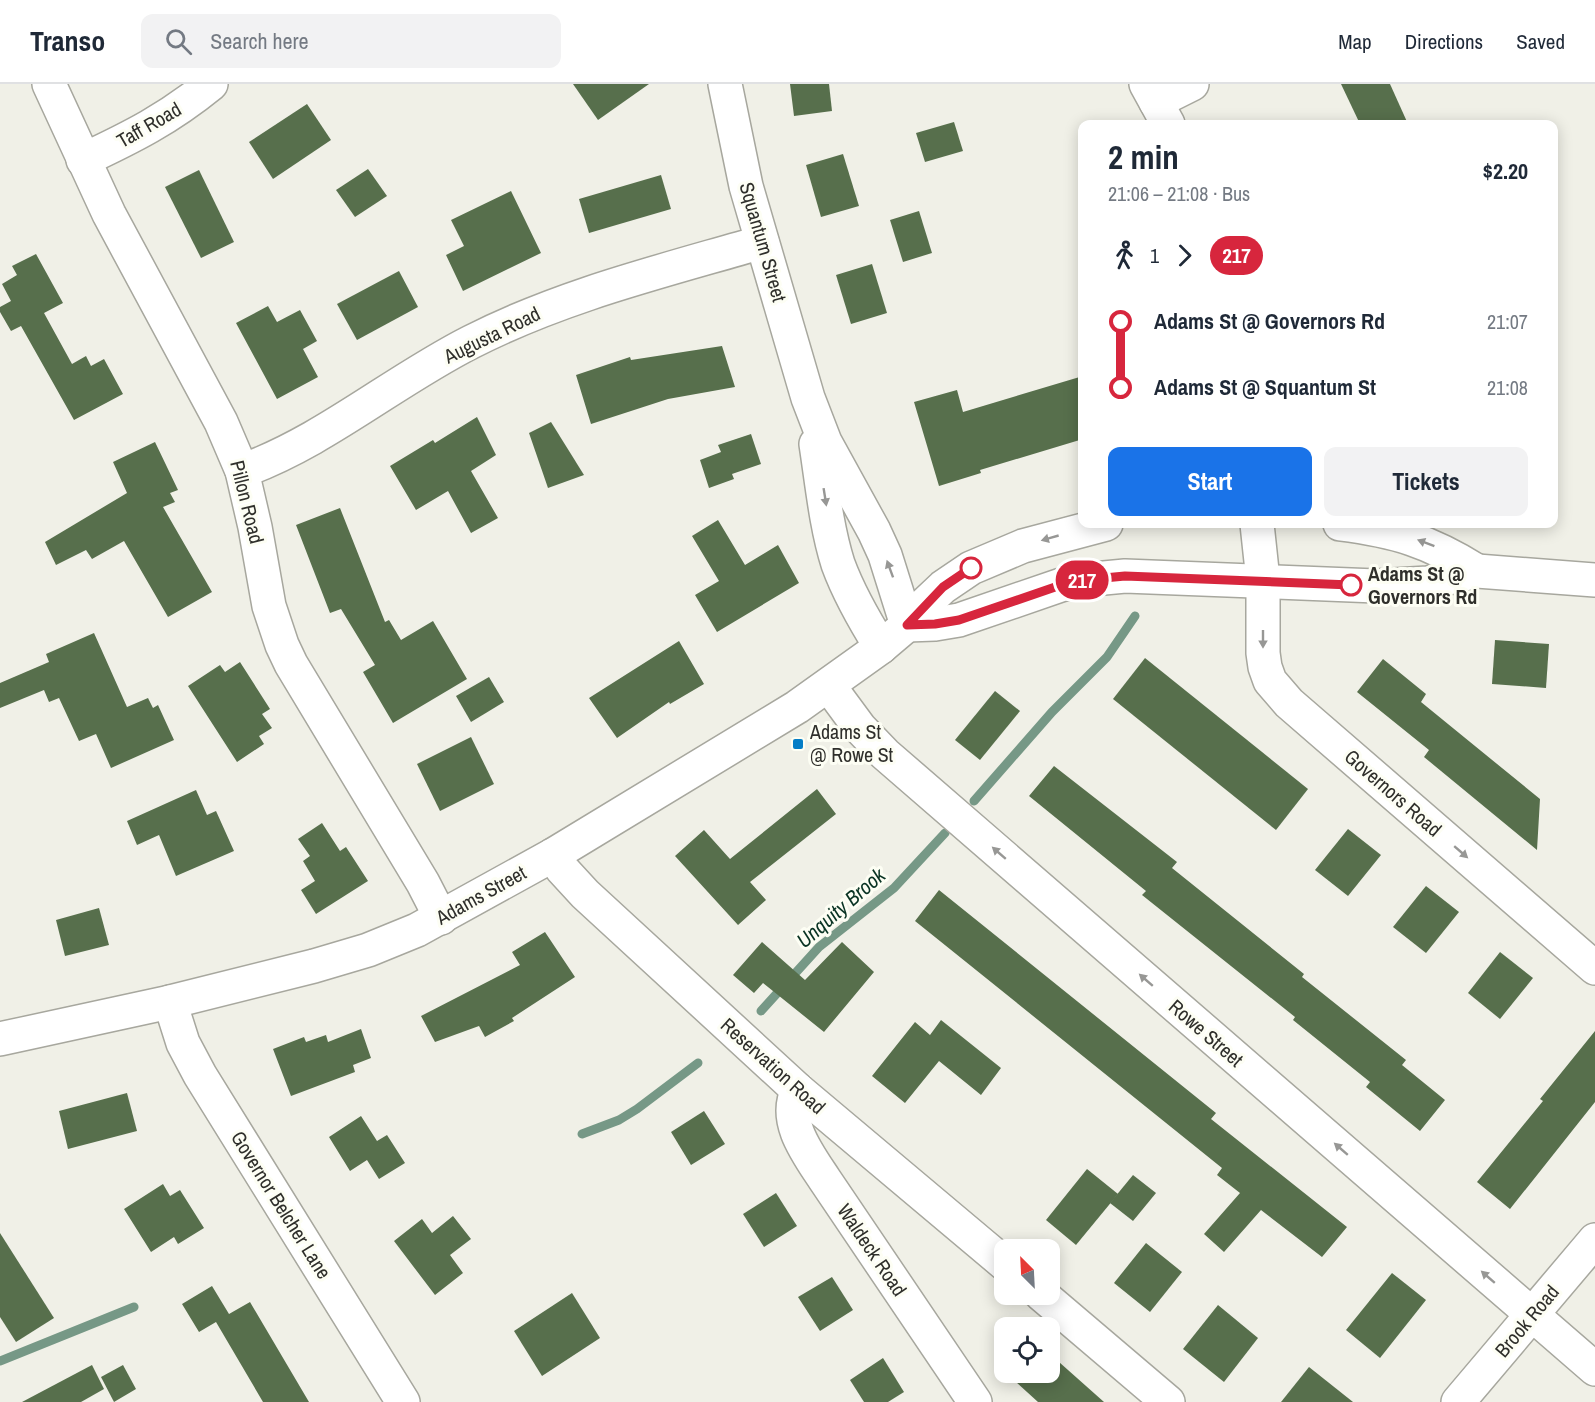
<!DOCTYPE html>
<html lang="en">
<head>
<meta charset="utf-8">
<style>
  :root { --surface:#fff; --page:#f2f2f3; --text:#1f2937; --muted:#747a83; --line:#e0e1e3; --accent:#1a73e8 }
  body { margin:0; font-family:"Archivo Narrow",sans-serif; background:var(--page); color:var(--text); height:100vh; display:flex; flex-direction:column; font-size:22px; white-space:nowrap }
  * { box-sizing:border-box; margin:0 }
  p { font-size:20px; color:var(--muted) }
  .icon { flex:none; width:33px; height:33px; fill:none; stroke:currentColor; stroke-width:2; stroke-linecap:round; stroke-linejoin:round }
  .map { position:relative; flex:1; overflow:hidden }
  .sheet { position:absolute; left:1078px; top:36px; width:480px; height:408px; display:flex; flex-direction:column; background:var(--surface); border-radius:12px; box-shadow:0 3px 15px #0003 }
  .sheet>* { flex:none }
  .badge { padding:0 12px; border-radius:20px; font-size:21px; line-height:39px }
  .needle { width:39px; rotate:336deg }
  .fabs { position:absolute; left:994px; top:1155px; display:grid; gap:12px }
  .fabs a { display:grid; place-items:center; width:66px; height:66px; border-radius:12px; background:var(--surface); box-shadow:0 3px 15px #0003; font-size:30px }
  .map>.badge { position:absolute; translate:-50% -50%; box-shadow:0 0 0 3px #fff }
  .legs { display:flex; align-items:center; gap:9px; height:66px; padding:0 30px; font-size:20px }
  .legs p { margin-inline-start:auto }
  .headline { display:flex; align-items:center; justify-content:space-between; height:102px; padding:0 30px }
  h1 { font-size:33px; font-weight:700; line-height:45px }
  .action { display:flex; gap:12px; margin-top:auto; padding:12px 30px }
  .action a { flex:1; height:69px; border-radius:12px; background:var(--accent); color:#fff; font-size:24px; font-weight:700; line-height:69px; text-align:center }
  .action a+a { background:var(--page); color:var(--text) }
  ul { padding:0 30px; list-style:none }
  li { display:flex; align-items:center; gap:21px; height:66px; font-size:22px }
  li i { display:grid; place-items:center; width:9px; height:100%; margin:0 8px; background:currentColor }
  li i::after { content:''; width:15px; height:15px; margin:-8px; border:4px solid; border-radius:50%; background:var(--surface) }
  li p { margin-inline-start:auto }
  li:first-child i { background:linear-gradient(#0000 50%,currentColor 0) }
  li:last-child i { background:linear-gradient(currentColor 50%,#0000 0) }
  header { display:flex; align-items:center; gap:36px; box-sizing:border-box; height:84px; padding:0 30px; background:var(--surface); border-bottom:2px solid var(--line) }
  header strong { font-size:28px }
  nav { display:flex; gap:33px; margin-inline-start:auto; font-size:21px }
  .search { width:420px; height:54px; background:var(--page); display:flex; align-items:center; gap:15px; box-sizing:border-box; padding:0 21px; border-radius:12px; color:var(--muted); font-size:22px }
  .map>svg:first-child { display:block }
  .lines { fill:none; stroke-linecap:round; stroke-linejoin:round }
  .stream { stroke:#769886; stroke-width:9 }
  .building { fill:#576f4c }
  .minor-casing { stroke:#a7a79e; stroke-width:36 }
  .secondary-casing { stroke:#a7a79e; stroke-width:36 }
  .primary-casing { stroke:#a7a79e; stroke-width:36 }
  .minor { stroke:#fff; stroke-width:33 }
  .secondary { stroke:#fff; stroke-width:33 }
  .primary { stroke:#fff; stroke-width:33 }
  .oneway { fill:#979795 }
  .line-1-casing { stroke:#fff; stroke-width:14 }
  .line-1 { stroke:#d7263d; stroke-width:9 }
  .stop-1-dot { fill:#fff; stroke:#d7263d; stroke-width:3 }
  .poi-dot { fill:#047dc6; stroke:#fdfef4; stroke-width:2 }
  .labels { text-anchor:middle; stroke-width:6; stroke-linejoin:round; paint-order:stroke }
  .street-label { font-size:20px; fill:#2f2f2b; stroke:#fdfef4 }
  .stop-label { font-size:20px; font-weight:bold; fill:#2f2f2b; stroke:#fdfef4; text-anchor:start }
  .poi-label { font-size:20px; fill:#2f2f2b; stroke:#fdfef4; text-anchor:start }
  .water-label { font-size:21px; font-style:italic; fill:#093323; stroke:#fdfef4 }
</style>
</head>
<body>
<header>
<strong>Transo</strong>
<div class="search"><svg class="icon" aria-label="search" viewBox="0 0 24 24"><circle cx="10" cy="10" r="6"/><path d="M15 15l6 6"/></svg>Search here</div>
<nav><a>Map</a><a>Directions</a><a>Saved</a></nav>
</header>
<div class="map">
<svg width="1595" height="1318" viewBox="0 0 1595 1318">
  <rect width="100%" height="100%" fill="#f0f0e7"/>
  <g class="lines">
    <!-- stream -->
    <g class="stream">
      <path d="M974,717l78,-89 55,-55 28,-41"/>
      <path d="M761,927l58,-64 75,-59 51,-55"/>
      <path d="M582,1050l37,-14 18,-11 61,-46"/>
      <path d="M0,1277l134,-54"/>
    </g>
  </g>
  <!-- building -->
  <g class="building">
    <path d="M573,0h76l-51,36z"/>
    <path d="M790,0h39l3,27 -38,5z"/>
    <path d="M1341,0h49l18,40h-48z"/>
    <path d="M307,20l24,36 -58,39 -24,-37z"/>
    <path d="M954,38l9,29 -38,11 -9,-29z"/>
    <path d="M843,70l16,52 -38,11 -15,-52z"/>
    <path d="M368,85l19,27 -32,21 -19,-27z"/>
    <path d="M199,86l35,72 -33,16 -36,-71z"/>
    <path d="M661,91l10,34 -82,24 -10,-34z"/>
    <path d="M511,107l30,62 -78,38 -17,-36 18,-9 -13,-26z"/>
    <path d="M919,127l13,42 -29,9 -13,-42z"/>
    <path d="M36,170l27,49 -19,10 28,51 14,-8 5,10 13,-7 19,35 -49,26 -53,-94 -10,5 -11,-19v-5l11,-6 -9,-17 15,-9 -5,-9z"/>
    <path d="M872,180l15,49 -36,11 -15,-49z"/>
    <path d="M399,187l19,36 -61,33 -20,-36z"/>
    <path d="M268,222l9,16 23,-12 17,31 -14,8 15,28 -41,22 -41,-76z"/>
    <path d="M722,262l13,41 -67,12 -77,25 -15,-49 54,-18 1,3z"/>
    <path d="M1083,292v63l-103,31 1,3 -42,13 -25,-84 43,-12 6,22z"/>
    <path d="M477,333l19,38 -25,16 27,47 -27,15 -23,-42 -32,19 -26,-44 43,-26 2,3z"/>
    <path d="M551,338l33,53 -36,13 -19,-55z"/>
    <path d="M751,350l10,30 -29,10 2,5 -25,9 -9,-28 21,-8 -3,-7z"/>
    <path d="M155,358l23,48 -8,3 5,9 -12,5 49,85 -44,25 -44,-76 -32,18 -6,-9 -30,15 -11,-23 82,-49 -14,-31z"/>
    <path d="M340,424l45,114 4,-2 12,20 32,-19 34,58 -74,44 -30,-51 12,-7 -34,-56 -11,4 -34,-88z"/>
    <path d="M718,436l27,45 33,-20 21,38 -82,49 -22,-37 24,-14 -27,-45z"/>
    <path d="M94,549l33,74 21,-9 5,10 5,-3 16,35 -63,28 -15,-34 -17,7 -20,-43 -10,4 -5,-12 -44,18v-25l49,-21 -3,-8z"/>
    <path d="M1495,556l54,4 -3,44 -54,-4z"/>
    <path d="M679,557l25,43 -34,20 -1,-2 -52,36 -28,-40z"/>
    <path d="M1145,574l163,131 -32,41 -163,-131z"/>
    <path d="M1383,575l43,35 -5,8 119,97 -3,51 -113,-93 5,-7 -72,-58z"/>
    <path d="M240,578l30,47 -8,5 10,14 -13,8 5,8 -27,18 -49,-76 32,-21 5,7z"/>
    <path d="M489,593l15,25 -33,20 -15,-26z"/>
    <path d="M995,607l25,20 -40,49 -25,-20z"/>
    <path d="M471,653l23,47 -54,27 -23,-47z"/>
    <path d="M1054,682l123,96 -5,6 132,106 -2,3 104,83 -4,5 43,35 -25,31 -54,-44 4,-5 -77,-62 2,-3 -153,-122 4,-4 -117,-95z"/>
    <path d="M817,705l19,25 -86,68 16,18 -28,25 -63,-69 29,-26 26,29z"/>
    <path d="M196,706l11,25 9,-4 18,40 -58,25 -17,-41 -22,10 -10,-24z"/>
    <path d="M322,739l18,28 6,-4 22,34 -52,33 -15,-24 14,-9 -12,-20 7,-5 -12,-17z"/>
    <path d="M1348,745l33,26 -33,41 -33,-26z"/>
    <path d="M1426,802l33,26 -33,41 -33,-26z"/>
    <path d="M939,806l277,223 -5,6 136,108 -25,30 -61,-47 -37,42 -20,-18 36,-41 -23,-18 5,-7 -307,-247z"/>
    <path d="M99,824l10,37 -44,11 -9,-36z"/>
    <path d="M545,848l30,45 -63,41 2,3 -29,16 -6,-11 -44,16 -14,-26 99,-51 -8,-13z"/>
    <path d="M762,858l43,38 37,-38 32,30 -50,60 -61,-49 -9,10 -21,-18z"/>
    <path d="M1500,868l33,26 -33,41 -32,-26z"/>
    <path d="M941,936l60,48 -20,27 -42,-34 -34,42 -33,-27 43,-54 15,13z"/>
    <path d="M361,945l10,29 -18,7 2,7 -64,24 -18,-47 31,-12 2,5 20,-7 2,7z"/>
    <path d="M1595,947v71l-85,107 -33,-27 66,-81 -3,-2z"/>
    <path d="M127,1009l10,38 -69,18 -9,-38z"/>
    <path d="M704,1027l21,33 -34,21 -20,-33z"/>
    <path d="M361,1032l16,25 10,-6 18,28 -26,16 -12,-19 -17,11 -21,-34z"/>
    <path d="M1087,1085l31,25 -42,51 -30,-25z"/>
    <path d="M1133,1091l23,18 -23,28 -23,-18z"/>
    <path d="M163,1100l7,12 10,-6 24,38 -26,16 -4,-7 -23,15 -27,-43z"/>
    <path d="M776,1109l21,33 -33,21 -21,-33z"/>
    <path d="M453,1132l18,23 -21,16 13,18 -28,22 -41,-54 28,-22 10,14z"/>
    <path d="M0,1149l54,85 -38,24 -16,-25z"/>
    <path d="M1146,1159l36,29 -32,40 -36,-29z"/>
    <path d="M1392,1189l34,27 -46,58 -34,-28z"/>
    <path d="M832,1193l21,33 -33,21 -22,-34z"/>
    <path d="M212,1202l17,28 21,-12 59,100h-46l-47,-80 -17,10 -17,-28z"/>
    <path d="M572,1209l28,45 -58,38 -28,-45z"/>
    <path d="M1218,1221l40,33 -34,44 -41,-33z"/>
    <path d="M1050,1270l54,48h-66l-33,-30h45z"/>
    <path d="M883,1274l21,34 -16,10h-24l-14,-22z"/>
    <path d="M92,1281l12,24 -23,13h-59z"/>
    <path d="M123,1281l13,24 -22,13 -13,-25z"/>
    <path d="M1309,1283l44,35h-72z"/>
  </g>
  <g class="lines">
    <!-- minor casing -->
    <g class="minor-casing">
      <g id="minor">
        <path d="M49,0l60,130 112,208 21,49 13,56 14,79 13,39 9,19 132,219 18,35"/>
        <path d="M1146,0l22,40"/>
        <path d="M1156,18l36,-18"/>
        <path d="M83,76c49,-23 85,-41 128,-76"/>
        <path d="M242,387c83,-30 150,-89 229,-129 92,-47 192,-71 291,-100"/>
        <path d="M1257,440l6,56v73l2,14 5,14 19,22 306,265"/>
        <path d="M829,602l31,42 25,26 710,615"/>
        <path d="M553,771l9,14 23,25 213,196 207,174"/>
        <path d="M170,918l13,41 17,32 203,327"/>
        <path d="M798,1006c-16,31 10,64 27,90l150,222"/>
        <path d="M1041,1210l127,108"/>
      </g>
    </g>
    <!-- secondary casing -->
    <g class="secondary-casing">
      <g id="secondary">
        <path d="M725,0l21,102 62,212 17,44 49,89 11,24 22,70"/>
        <path d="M816,360c6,39 10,82 22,120 11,30 26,56 43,83"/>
        <path d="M1340,440c56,7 89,17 137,47"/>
        <path d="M907,541l28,-1 24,-4 102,-35 22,-5 42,-4 251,10 52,-3 49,-12 118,9"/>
        <path d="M0,955l170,-37 144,-36 54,-16 49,-20 136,-75 244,-148 84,-60 26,-22 18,-21 18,-17 28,-19 52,-22 83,-22"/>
      </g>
    </g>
    <!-- primary casing -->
    <g class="primary-casing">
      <path id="primary" d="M1458,1318l137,-162"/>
    </g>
    <!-- minor -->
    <use href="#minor" class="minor"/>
    <!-- secondary -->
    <use href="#secondary" class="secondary"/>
    <!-- primary -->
    <use href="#primary" class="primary"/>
  </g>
  <!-- one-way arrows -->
  <defs><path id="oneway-solid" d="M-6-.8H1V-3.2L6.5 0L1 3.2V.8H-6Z" transform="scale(1.5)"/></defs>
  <g class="oneway">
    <use href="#oneway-solid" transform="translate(825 413) rotate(81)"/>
    <use href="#oneway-solid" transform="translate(1050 454) rotate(164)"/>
    <use href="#oneway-solid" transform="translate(1426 459) rotate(-159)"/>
    <use href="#oneway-solid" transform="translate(890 485) rotate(-110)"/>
    <use href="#oneway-solid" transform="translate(1263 555) rotate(90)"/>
    <use href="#oneway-solid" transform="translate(1461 768) rotate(41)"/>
    <use href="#oneway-solid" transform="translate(999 769) rotate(-139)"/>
    <use href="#oneway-solid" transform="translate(1146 896) rotate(-139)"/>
    <use href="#oneway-solid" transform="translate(1341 1065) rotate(-139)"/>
    <use href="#oneway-solid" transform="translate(1488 1193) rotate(-139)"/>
  </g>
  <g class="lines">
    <!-- line-1 casing -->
    <g class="line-1-casing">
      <path id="line-1" d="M971,484l-28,19 -36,38 28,-1 24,-4 102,-35 22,-5 42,-4 226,9"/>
    </g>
    <!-- line-1 -->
    <use href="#line-1" class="line-1"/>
  </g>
  <!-- markers -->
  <g class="stop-1-dot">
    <circle cx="971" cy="484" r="10"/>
    <circle cx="1351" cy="501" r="10"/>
  </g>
  <rect class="poi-dot" x="792" y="654" width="12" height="12" rx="3"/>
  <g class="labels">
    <!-- street labels -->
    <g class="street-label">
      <text transform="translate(149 41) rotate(-30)" y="7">Taff Road</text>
      <text transform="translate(763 158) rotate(74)" y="7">Squantum Street</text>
      <text transform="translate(492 251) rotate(-26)" y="7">Augusta Road</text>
      <text transform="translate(247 418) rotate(76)" y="7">Pillon Road</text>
      <text transform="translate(1393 709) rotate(41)" y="7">Governors Road</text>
      <text transform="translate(481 811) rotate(-29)" y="7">Adams Street</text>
      <text transform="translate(1206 949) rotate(41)" y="7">Rowe Street</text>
      <text transform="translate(773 982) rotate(42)" y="7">Reservation Road</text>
      <text transform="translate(281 1121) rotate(58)" y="7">Governor Belcher Lane</text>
      <text transform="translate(872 1166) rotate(56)" y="7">Waldeck Road</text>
      <text transform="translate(1527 1237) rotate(-50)" y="7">Brook Road</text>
    </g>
    <!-- stop labels -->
    <g class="stop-label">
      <text x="1368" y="497">Adams St @<tspan x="1368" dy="23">Governors Rd</tspan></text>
    </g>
    <!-- poi labels -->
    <g class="poi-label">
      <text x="810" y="655">Adams St<tspan x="810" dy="23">@ Rowe St</tspan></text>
    </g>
    <!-- water labels -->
    <g class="water-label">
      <text transform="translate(841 824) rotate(-41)" y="7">Unquity Brook</text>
    </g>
  </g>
</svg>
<div class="fabs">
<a><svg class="needle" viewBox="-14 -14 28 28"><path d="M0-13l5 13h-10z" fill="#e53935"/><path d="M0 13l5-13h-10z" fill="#747a83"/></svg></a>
<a><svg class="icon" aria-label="locate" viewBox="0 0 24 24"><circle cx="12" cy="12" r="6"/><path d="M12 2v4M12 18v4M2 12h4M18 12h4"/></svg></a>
</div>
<b class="badge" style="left:1082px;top:496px;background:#d7263d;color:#fff">217</b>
<section class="sheet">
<div class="headline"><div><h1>2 min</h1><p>21:06 – 21:08 · Bus</p></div><b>$2.20</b></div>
<div class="legs"><svg class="icon" aria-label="walk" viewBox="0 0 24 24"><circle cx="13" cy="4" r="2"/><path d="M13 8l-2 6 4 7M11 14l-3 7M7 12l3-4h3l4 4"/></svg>1<svg class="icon" aria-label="forward" viewBox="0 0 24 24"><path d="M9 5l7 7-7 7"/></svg><b class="badge" style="background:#d7263d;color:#fff">217</b></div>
<ul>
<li><i style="color:#d7263d"></i><b>Adams St @ Governors Rd</b><p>21:07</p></li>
<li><i style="color:#d7263d"></i><b>Adams St @ Squantum St</b><p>21:08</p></li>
</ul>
<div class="action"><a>Start</a><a>Tickets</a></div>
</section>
</div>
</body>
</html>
